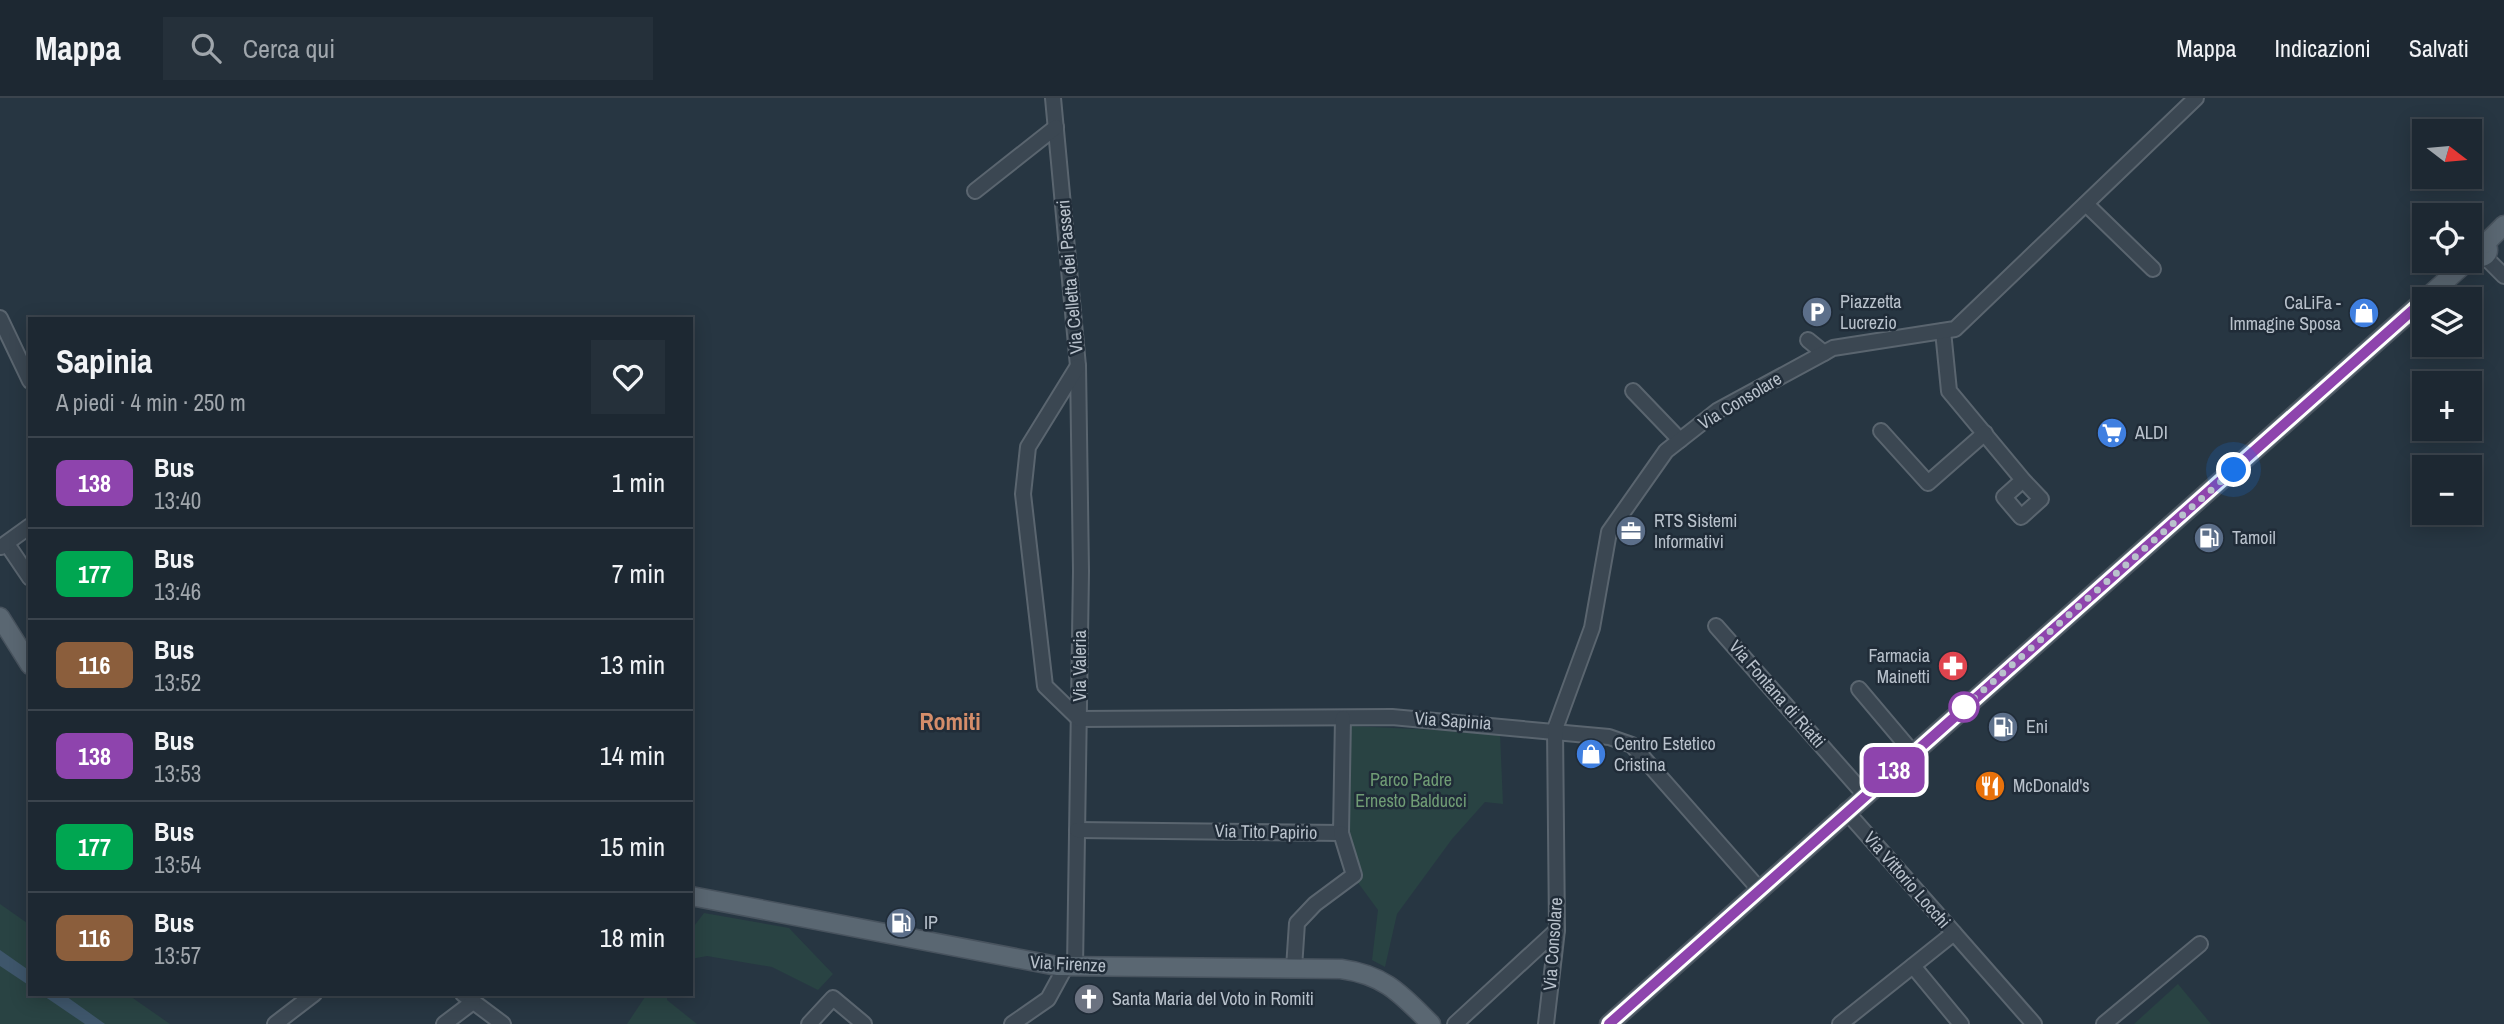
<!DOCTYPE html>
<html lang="it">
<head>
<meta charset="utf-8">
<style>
  :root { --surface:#1d2832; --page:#25303a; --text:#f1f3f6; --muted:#a0a6ac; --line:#3b444d }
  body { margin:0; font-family:"Archivo Narrow",sans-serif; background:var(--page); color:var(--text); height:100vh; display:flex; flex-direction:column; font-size:26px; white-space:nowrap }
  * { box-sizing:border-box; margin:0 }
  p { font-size:23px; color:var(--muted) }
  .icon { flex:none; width:38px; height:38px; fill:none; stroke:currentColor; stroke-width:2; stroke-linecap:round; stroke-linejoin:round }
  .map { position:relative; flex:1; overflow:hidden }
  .panel { position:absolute; left:28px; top:219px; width:665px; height:679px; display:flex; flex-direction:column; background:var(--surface); border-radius:0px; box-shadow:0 4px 18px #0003,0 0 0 2px var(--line) }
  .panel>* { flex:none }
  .badge { padding:0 14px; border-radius:10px; font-size:24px; line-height:46px }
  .needle { width:46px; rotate:106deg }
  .buttons { position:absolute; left:2412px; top:21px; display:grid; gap:14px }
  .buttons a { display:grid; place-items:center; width:70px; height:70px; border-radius:0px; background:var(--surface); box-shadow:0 4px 18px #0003,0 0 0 2px var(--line); font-size:35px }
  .you { position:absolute; width:35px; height:35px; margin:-18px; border:5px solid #fff; border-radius:50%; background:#1a73e8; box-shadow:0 0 0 10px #1a73e833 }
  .map>.badge { position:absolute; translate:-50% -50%; box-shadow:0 0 0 4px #fff }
  .round { display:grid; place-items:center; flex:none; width:74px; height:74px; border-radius:0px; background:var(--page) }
  .overview { display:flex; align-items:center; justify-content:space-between; height:119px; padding:0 28px }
  h1 { font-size:33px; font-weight:800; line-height:52px }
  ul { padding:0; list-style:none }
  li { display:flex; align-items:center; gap:21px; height:91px; padding:0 28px; border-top:2px solid var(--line) }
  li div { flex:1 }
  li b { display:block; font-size:26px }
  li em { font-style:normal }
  li .badge { min-width:77px; font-weight:700; text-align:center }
  header { display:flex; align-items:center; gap:42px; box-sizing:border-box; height:98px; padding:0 35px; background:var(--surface); border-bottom:2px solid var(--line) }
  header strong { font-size:33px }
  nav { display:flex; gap:38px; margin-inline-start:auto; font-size:24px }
  .search { width:490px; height:63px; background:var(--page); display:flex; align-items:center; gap:18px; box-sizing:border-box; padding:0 24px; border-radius:0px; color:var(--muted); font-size:26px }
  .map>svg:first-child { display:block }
  .green { fill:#294343 }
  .water { fill:#3e566b }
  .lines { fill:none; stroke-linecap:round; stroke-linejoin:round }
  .minor-casing { stroke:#5a656f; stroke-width:18 }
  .major-casing { stroke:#48535e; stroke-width:21 }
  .minor { stroke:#3b4752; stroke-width:14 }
  .major { stroke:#5a6772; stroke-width:18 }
  .line-casing { stroke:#fff; stroke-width:16 }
  .line { stroke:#8e44ad; stroke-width:10 }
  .walk { stroke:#b9c2cc; stroke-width:7; stroke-dasharray:0 12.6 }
  .stop-dot { fill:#fff; stroke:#8e44ad; stroke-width:3.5 }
  .labels { text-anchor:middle; stroke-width:5; stroke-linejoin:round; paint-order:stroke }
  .street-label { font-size:18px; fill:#b9c2cc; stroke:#202c38 }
  .poi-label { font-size:18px; fill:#b9c2cc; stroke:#202c38; text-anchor:start }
  .park-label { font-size:18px; fill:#709c75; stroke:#202c38 }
  .district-label { font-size:24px; font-weight:bold; fill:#d58d6a; stroke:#202c38 }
</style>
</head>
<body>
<header>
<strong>Mappa</strong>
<div class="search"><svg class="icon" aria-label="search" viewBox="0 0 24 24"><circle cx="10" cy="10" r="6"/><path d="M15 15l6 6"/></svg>Cerca qui</div>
<nav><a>Mappa</a><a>Indicazioni</a><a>Salvati</a></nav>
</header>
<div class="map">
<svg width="2504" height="926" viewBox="0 0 2504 926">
  <rect width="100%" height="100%" fill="#273642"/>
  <!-- green -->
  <g class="green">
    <path d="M1351,628l149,7 3,71 -18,-2 -33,37 -55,75 -12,53 -13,-7 6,-50 -22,-30 7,-6 -16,-42z"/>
    <path d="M0,806l30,21v69h97l43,30h-170z"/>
    <path d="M704,815l85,15 44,46 -15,16 -46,-23 -65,-11 -16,3v-29z"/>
    <path d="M2178,886l33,40h-77z"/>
    <path d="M647,896h20v6l30,24h-70z"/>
  </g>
  <!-- water -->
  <g class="water">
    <path d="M0,852l30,21v15l-30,-20z"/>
    <path d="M41,896h22l42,30h-20z"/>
  </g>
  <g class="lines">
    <!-- minor casing -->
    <g class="minor-casing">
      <g id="minor">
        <path d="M1053,0l25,268 3,205 -6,396"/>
        <path d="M975,93l81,-64"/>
        <path d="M2086,106l67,65"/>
        <path d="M2485,159l19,19"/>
        <path d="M0,220l30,63"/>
        <path d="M1943,233l6,60 74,89 -19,17 17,20 20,-18 -18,-19"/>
        <path d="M1808,242l16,13"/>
        <path d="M1078,268l-50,81 -5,47 22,192 34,33 313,-2 217,20 23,8 127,144"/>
        <path d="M1633,293l47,49"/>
        <path d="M1881,333l47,52 57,-50"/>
        <path d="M7,446l23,34"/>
        <path d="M1,449l29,-21"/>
        <path d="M1716,528l149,169"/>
        <path d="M1859,591l54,64"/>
        <path d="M1077,732l264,3 2,-115"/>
        <path d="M1954,835l80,91"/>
        <path d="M1913,868l48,58"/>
        <path d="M1294,870l3,-45 18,-19 39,-29 -13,-42"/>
        <path d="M463,896l40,30"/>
        <path d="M275,926l39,-30"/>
        <path d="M444,926l29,-22"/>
        <path d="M809,926l24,-26 31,26"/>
        <path d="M1012,926l36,-25 18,-33"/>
        <path d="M1455,926l102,-94"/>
        <path d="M1546,926l11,-94 -2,-201 37,-101 17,-96 57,-81 51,-40 107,-58 9,-5 122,-19 241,-231"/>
        <path d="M1840,926l114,-91 -108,-122"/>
        <path d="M2104,926l96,-80"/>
      </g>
    </g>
    <!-- major casing -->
    <g class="major-casing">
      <g id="major">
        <circle cx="2481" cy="152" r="7"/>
        <path d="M2485,146l19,-19"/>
        <path d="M2425,201l43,-38"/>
        <path d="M0,519l30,48"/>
        <path d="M691,798l366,70 284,3c44,6 60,25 90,55"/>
        <path d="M1609,926l815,-724"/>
      </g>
    </g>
    <!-- minor -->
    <use href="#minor" class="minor"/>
    <!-- major -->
    <use href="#major" class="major"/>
  </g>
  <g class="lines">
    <!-- line casing -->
    <g class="line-casing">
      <path id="line" d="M1609,926l815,-724"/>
    </g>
    <!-- line -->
    <use href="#line" class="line"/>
    <!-- walk -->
    <path class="walk" d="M1964,609l-9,8 279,-245"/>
  </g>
  <!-- icons -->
  <defs>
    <g id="parking-disc" transform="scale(1.575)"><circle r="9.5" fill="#5c6f8a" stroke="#202c38"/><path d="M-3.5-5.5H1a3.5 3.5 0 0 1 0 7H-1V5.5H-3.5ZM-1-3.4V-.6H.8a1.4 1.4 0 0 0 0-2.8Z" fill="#fff"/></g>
    <g id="shop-disc" transform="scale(1.575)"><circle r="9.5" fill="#3f7fe0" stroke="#202c38"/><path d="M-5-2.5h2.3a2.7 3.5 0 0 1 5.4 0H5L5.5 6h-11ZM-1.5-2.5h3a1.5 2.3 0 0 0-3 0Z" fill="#fff"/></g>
    <g id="supermarket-disc" transform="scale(1.575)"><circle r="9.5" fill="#3f7fe0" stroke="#202c38"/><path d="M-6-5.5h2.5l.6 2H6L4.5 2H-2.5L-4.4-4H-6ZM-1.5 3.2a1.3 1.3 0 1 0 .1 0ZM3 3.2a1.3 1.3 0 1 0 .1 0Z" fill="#fff"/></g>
    <g id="office-disc" transform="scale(1.575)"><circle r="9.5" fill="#5c6f8a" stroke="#202c38"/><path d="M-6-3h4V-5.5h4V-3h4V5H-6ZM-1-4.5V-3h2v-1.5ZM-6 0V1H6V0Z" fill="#fff"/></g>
    <g id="fuel-disc" transform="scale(1.575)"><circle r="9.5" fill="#5c6f8a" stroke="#202c38"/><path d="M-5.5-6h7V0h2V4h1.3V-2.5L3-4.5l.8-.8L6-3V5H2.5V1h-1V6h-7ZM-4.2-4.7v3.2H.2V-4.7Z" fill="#fff"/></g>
    <g id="pharmacy-disc" transform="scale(1.575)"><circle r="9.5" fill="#e0444e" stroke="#202c38"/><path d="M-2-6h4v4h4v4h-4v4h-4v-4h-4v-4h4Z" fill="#fff"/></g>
    <g id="restaurant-disc" transform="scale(1.575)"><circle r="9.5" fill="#e8710a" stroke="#202c38"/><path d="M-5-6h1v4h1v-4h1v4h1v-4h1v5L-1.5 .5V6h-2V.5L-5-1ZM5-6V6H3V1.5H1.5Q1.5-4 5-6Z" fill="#fff"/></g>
    <g id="church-disc" transform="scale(1.575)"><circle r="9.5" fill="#6b7280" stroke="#202c38"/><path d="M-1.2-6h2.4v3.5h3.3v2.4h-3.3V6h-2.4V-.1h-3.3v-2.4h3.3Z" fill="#fff"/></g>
  </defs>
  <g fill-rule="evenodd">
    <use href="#parking-disc" x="1817" y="214"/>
    <use href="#shop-disc" x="2364" y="215"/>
    <use href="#supermarket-disc" x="2112" y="335"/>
    <use href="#office-disc" x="1631" y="433"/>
    <use href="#fuel-disc" x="2209" y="440"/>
    <use href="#pharmacy-disc" x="1953" y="568"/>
    <use href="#fuel-disc" x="2003" y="629"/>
    <use href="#shop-disc" x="1591" y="656"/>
    <use href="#restaurant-disc" x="1990" y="688"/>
    <use href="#fuel-disc" x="901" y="825"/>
    <use href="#church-disc" x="1089" y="901"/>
  </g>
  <!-- markers -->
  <circle class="stop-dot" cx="1964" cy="609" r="14"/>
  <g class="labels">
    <!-- street labels -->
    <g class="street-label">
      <text transform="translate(1070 179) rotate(-95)" y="6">Via Celletta dei Passeri</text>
      <text transform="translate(1740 303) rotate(-31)" y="6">Via Consolare</text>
      <text transform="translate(1080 568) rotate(-90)" y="6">Via Valeria</text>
      <text transform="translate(1777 596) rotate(49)" y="6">Via Fontana di Riatti</text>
      <text transform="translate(1453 623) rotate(4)" y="6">Via Sapinia</text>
      <text transform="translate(1266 734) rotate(1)" y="6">Via Tito Papirio</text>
      <text transform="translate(1907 782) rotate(49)" y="6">Via Vittorio Locchi</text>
      <text transform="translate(1553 846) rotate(-86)" y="6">Via Consolare</text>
      <text transform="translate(1068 866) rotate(3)" y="6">Via Firenze</text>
    </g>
    <!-- poi labels -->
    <g class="poi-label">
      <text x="1840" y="210">Piazzetta<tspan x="1840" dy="21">Lucrezio</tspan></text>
      <text x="2341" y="211" text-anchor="end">CaLiFa -<tspan x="2341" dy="21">Immagine Sposa</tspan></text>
      <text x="2135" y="341">ALDI</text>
      <text x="1654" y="429">RTS Sistemi<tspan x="1654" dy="21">Informativi</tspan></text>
      <text x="2232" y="446">Tamoil</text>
      <text x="1930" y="564" text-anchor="end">Farmacia<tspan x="1930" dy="21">Mainetti</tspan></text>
      <text x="2026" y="635">Eni</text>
      <text x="1614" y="652">Centro Estetico<tspan x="1614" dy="21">Cristina</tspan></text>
      <text x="2013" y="694">McDonald's</text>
      <text x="924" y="831">IP</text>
      <text x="1112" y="907">Santa Maria del Voto in Romiti</text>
    </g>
    <!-- park labels -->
    <g class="park-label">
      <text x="1411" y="688">Parco Padre<tspan x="1411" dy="21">Ernesto Balducci</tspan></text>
    </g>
    <!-- district labels -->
    <g class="district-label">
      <text x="950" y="632">Romiti</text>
    </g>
  </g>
</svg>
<div class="buttons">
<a><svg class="needle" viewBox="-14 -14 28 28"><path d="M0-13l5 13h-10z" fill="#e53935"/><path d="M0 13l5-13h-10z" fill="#a0a6ac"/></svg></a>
<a><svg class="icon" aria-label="locate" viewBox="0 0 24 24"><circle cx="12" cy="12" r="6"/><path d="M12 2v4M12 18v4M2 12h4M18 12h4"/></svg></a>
<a><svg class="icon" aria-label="layers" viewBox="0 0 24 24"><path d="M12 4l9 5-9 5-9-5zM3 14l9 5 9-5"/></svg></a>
<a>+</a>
<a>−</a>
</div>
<div class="you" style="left:2234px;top:372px"></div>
<b class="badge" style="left:1894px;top:672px;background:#8e44ad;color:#fff">138</b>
<section class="panel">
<div class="overview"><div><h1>Sapinia</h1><p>A piedi · 4 min · 250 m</p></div><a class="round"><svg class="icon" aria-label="heart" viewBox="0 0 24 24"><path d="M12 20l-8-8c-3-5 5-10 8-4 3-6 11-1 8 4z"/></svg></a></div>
<ul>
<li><span class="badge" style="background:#8e44ad;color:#fff">138</span><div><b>Bus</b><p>13:40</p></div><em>1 min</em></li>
<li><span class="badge" style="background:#00a651;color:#fff">177</span><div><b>Bus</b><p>13:46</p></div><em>7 min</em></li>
<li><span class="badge" style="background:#8b5e3c;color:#fff">116</span><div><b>Bus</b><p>13:52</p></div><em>13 min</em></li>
<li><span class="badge" style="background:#8e44ad;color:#fff">138</span><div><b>Bus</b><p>13:53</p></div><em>14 min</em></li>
<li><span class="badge" style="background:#00a651;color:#fff">177</span><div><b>Bus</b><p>13:54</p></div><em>15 min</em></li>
<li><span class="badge" style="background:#8b5e3c;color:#fff">116</span><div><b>Bus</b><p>13:57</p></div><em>18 min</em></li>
</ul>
</section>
</div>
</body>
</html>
